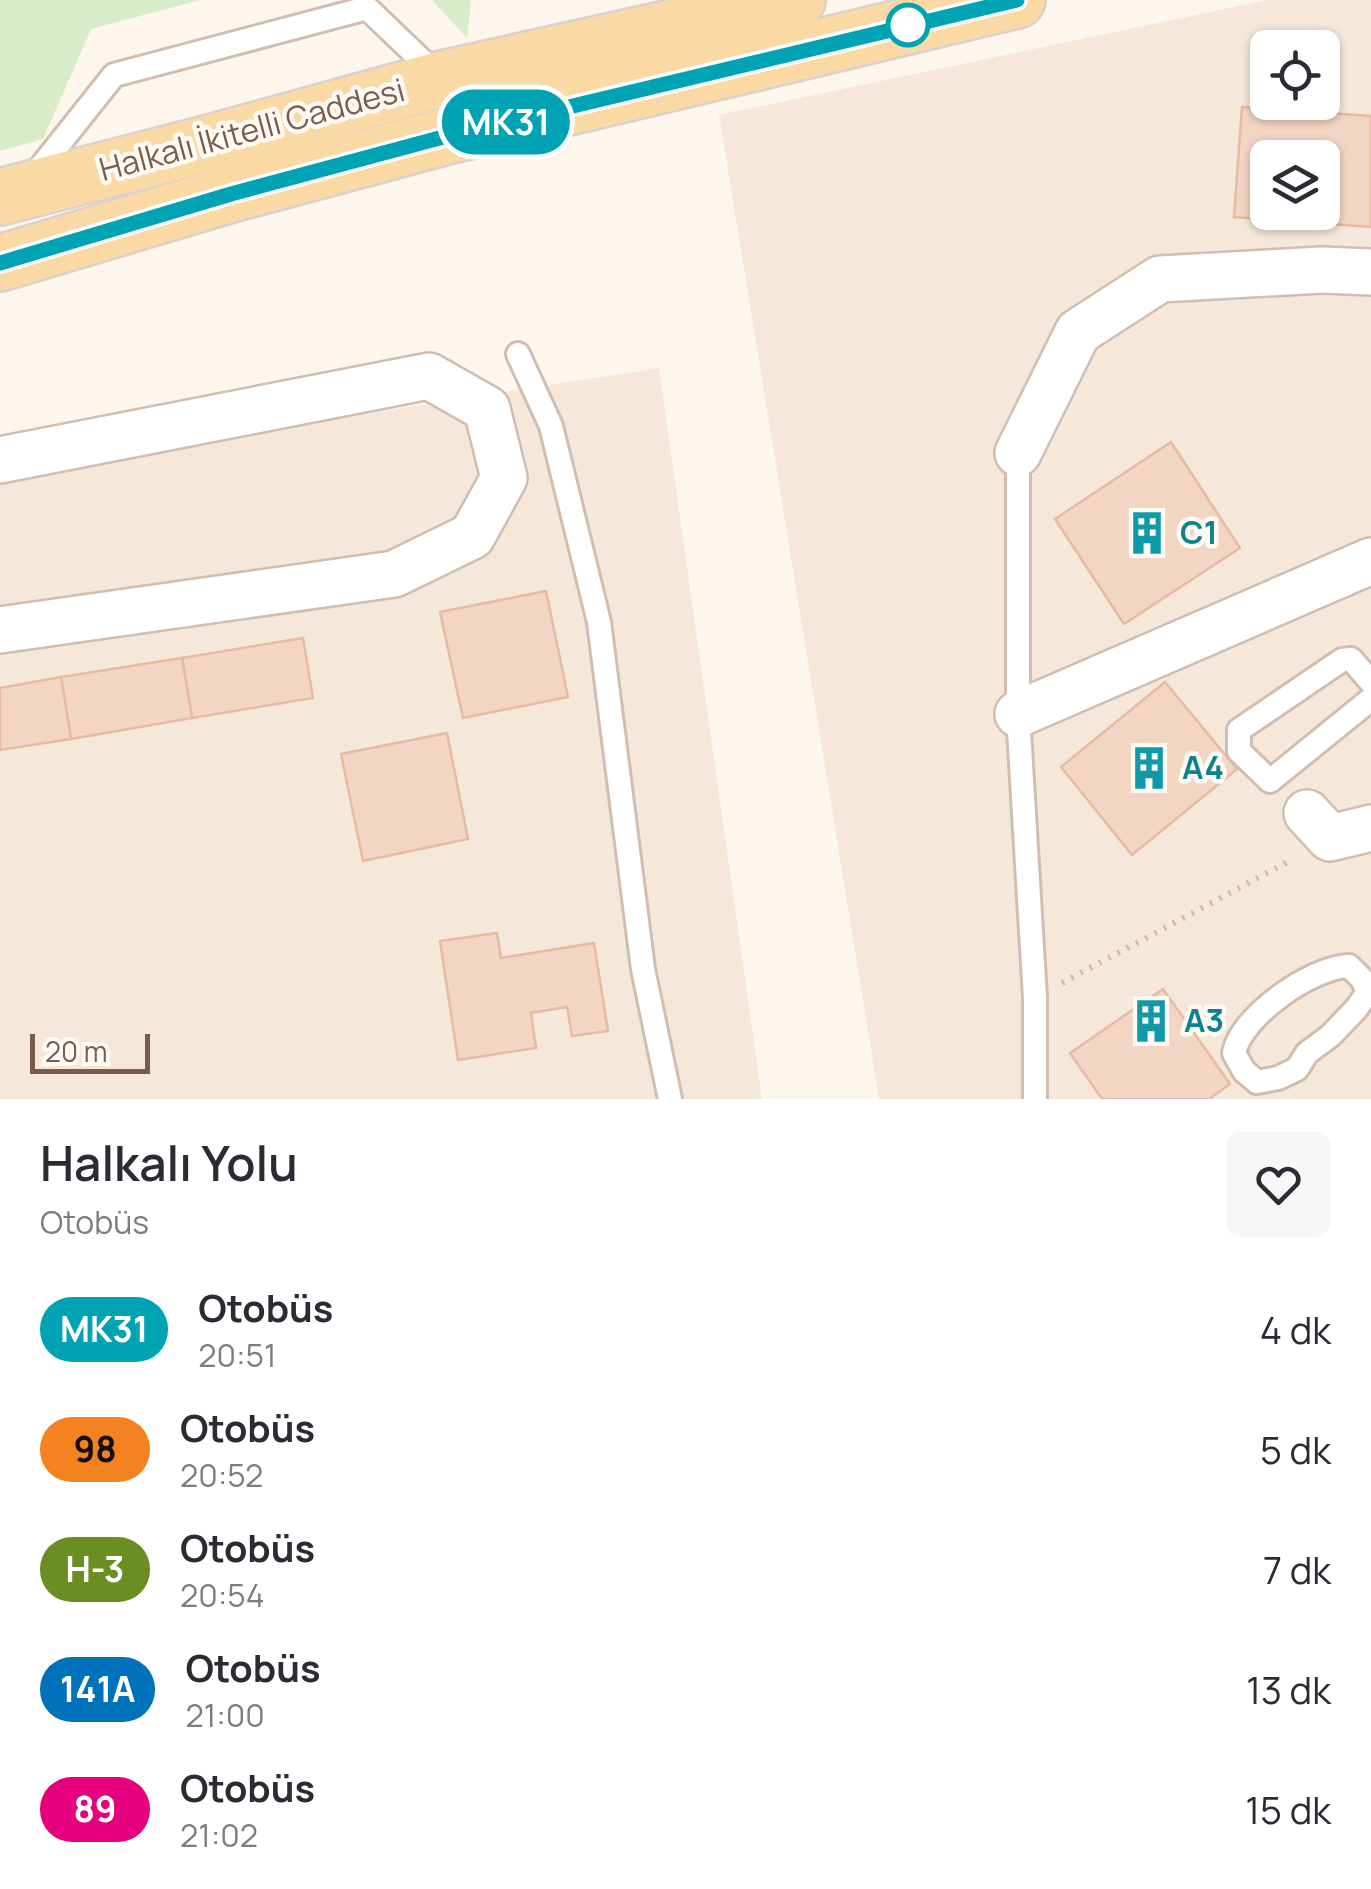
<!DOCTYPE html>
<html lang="tr">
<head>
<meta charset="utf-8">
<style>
  :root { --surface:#fff; --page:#f7f7f7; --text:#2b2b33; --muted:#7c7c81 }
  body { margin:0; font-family:Manrope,sans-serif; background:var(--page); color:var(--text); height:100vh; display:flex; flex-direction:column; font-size:38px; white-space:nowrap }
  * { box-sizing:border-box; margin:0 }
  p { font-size:32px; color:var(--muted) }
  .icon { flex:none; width:55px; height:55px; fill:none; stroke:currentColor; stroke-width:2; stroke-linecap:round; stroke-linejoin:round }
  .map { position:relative; height:1099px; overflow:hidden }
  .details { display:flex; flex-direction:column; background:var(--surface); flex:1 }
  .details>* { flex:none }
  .badge { padding:0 20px; border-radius:32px; font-size:35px; line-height:65px }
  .controls { position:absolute; left:1250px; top:30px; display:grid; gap:20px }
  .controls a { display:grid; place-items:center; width:90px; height:90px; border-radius:15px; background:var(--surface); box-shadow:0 2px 8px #0004; font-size:50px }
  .scale { position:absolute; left:30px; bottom:25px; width:120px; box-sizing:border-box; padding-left:10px; border:5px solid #7a5c4d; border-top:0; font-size:28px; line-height:35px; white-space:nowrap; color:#7a5c4d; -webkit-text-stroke:8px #fffaf3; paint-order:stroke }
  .map>.badge { position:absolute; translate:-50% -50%; box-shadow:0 0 0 5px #fff }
  .round { display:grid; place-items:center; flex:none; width:105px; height:105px; border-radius:15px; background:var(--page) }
  .headline { display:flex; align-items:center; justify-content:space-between; height:170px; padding:0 40px }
  h1 { font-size:48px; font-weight:600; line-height:75px }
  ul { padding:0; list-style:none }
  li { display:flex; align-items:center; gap:30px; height:120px; padding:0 40px }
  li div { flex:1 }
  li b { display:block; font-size:38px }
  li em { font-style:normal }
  li .badge { min-width:110px; font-weight:700; text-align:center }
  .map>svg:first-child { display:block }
  .residential { fill:#f5e8da; fill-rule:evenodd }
  .green { fill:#d8ecc9 }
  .building { fill:#f3d5c3; stroke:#e6bba3; stroke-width:2.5; fill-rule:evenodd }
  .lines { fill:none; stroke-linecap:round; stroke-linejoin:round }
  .service-casing { stroke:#d1beb0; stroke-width:28 }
  .minor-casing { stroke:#d1beb0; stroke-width:50 }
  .primary-casing { stroke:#dad1cd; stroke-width:60 }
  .path { stroke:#d9b8a5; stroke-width:6; stroke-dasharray:2.5 8; stroke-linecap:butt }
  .service { stroke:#fff; stroke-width:22 }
  .minor { stroke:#fff; stroke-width:45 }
  .primary { stroke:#fbd9a5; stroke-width:55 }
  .line-casing { stroke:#fff; stroke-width:22 }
  .line { stroke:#00a3b4; stroke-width:15 }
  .stop-dot { fill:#fff; stroke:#00a3b4; stroke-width:5 }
  .labels { text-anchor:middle; stroke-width:9; stroke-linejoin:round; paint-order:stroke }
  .street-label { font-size:32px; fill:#7a5c4d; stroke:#fffaf3 }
  .culture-label { font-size:32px; font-weight:bold; fill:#0d838f; stroke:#fffaf3; text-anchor:start }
</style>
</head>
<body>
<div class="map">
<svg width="1371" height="1099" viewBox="0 0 1371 1099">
  <rect width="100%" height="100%" fill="#fdf6ec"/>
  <!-- residential -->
  <g class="residential">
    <path d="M1267,0h104v1099h-492l-160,-984zM1268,48h54v54h-54zM1268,158h54v54h-54z"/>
    <path d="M659,368l103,731h-762v-628z"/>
  </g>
  <!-- green -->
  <g class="green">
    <path d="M0,0h200l-109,29 -48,110 -43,12z"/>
    <path d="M432,0h39l-4,38z"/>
  </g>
  <!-- building -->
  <g class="building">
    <path d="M1242,107l129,9v111l-137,-10zM1268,158h54v54h-54z"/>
    <path d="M1171,442l69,106 -116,76 -69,-105z"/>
    <path d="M546,591l22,106 -105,21 -23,-106z"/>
    <path d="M303,638l10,60 -121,20 -10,-60z"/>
    <path d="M182,658l10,60 -121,21 -10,-62z"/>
    <path d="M61,677l10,62 -71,11v-62z"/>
    <path d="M1165,682l72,87 -105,86 -71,-88z"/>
    <path d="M447,733l21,106 -105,22 -22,-107z"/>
    <path d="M497,933l4,25 93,-15 14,88 -36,5 -5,-29 -36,6 5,35 -78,12 -18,-119z"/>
    <path d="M1163,989l67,95 -21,15h-107l-32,-46z"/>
  </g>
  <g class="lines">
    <!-- service casing -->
    <g class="service-casing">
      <g id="service">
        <path d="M32,178l82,-103 253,-67 72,69"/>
        <path d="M518,354l33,72 48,196 44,347 27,130"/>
        <path d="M1018,453v261l17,284v101"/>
        <path d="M1371,682l-20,-23 -9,1 -103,70v21l31,30 101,-82"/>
        <path d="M1349,966l13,13 6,13 -12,17 -26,27 -23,17 -10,16 -19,9 -21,4 -13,-11 -10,-18c7,-37 78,-86 115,-87z"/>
      </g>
    </g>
    <!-- minor casing -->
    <g class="minor-casing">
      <g id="minor">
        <path d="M1018,453l60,-121 82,-53 162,-9 49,2"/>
        <path d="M0,460l429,-84 58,33 17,69 -32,58 -78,38 -394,56"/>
        <path d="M1018,714l353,-153"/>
        <path d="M1307,813l23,25 41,-10"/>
      </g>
    </g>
    <!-- primary casing -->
    <g class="primary-casing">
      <g id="primary">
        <path d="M0,197l210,-54 232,-64 355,-79"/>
        <path d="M0,263l231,-69 216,-58 570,-136"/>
      </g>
    </g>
    <!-- path -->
    <path class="path" d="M1062,983l231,-124"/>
    <!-- service -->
    <use href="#service" class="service"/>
    <!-- minor -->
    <use href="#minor" class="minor"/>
    <!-- primary -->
    <use href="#primary" class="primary"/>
  </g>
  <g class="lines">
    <!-- line casing -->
    <g class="line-casing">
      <path id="line" d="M0,263l231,-69 216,-58 570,-136"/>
    </g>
    <!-- line -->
    <use href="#line" class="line"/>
  </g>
  <!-- icons -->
  <defs>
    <g id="building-bare" transform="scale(3.45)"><path d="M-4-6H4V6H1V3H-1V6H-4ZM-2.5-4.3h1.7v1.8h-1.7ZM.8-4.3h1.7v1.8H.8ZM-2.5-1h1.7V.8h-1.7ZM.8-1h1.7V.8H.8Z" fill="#0f9aa8" stroke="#fffaf3" stroke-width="2.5" paint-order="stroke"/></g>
  </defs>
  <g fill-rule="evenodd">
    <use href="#building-bare" x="1147" y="533"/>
    <use href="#building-bare" x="1149" y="768"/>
    <use href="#building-bare" x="1151" y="1021"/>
  </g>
  <!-- markers -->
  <circle class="stop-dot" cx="908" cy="25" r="20"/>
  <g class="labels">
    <!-- street labels -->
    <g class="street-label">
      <text transform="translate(252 130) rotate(-15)" y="11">Halkalı İkitelli Caddesi</text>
    </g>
    <!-- culture labels -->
    <g class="culture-label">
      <text x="1180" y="544">C1</text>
      <text x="1182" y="779">A4</text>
      <text x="1184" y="1032">A3</text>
    </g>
  </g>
</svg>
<div class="controls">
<a><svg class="icon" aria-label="locate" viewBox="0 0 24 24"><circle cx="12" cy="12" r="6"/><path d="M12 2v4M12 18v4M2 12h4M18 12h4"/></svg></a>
<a><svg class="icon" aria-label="layers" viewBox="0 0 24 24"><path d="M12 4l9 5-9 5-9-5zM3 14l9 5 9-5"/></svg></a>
</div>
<div class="scale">20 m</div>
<b class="badge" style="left:506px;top:122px;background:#00a3b4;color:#fff">MK31</b>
</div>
<section class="details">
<div class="headline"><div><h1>Halkalı Yolu</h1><p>Otobüs</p></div><a class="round"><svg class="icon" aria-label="heart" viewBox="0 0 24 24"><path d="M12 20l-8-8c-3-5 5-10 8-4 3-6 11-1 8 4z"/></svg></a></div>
<ul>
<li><span class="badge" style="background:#00a3b4;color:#fff">MK31</span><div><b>Otobüs</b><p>20:51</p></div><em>4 dk</em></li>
<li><span class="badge" style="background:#f58220;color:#111">98</span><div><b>Otobüs</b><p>20:52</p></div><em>5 dk</em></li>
<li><span class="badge" style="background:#6b8e23;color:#fff">H-3</span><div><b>Otobüs</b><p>20:54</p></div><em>7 dk</em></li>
<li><span class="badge" style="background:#0072bc;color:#fff">141A</span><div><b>Otobüs</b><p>21:00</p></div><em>13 dk</em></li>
<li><span class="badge" style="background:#e6007e;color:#fff">89</span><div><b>Otobüs</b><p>21:02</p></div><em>15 dk</em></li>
</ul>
</section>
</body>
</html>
